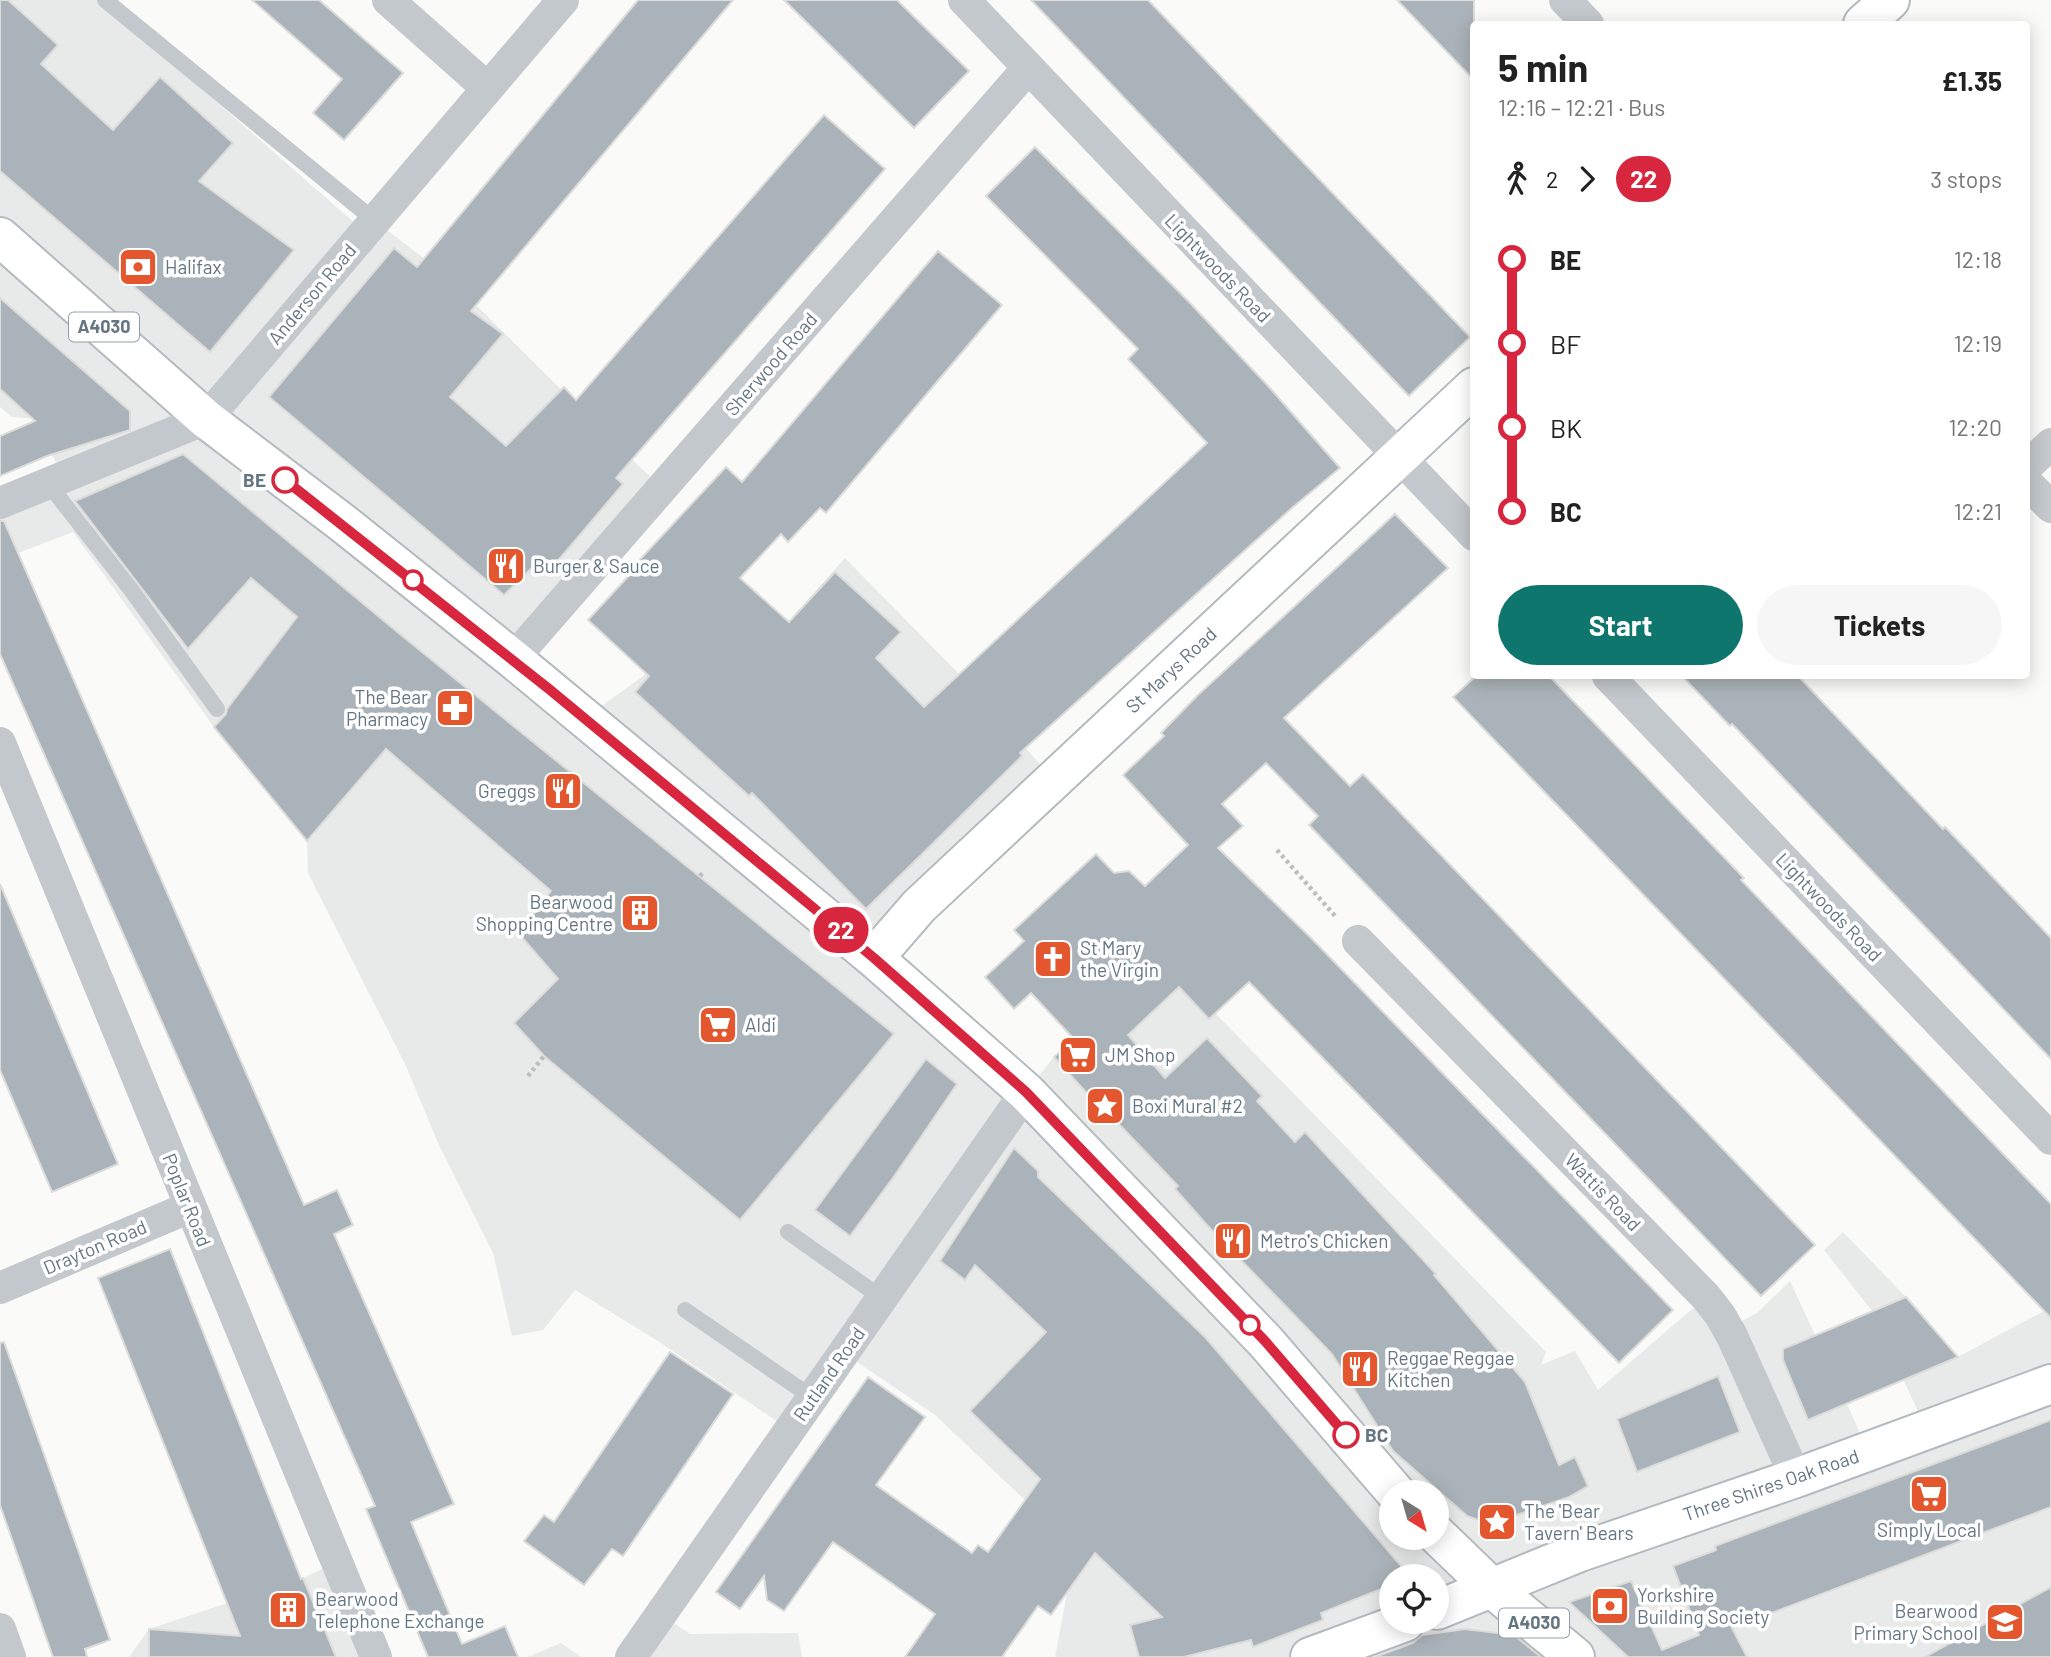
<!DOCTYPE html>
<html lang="en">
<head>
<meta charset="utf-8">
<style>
  :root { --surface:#fff; --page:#f6f6f6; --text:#222; --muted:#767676; --accent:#0f766e }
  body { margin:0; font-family:Barlow,sans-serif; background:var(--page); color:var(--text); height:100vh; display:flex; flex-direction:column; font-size:26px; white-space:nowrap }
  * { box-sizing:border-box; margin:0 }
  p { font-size:23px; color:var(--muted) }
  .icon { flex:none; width:38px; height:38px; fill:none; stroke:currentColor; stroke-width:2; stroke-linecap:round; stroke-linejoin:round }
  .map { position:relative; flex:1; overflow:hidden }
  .details { position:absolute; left:1470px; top:21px; width:560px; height:658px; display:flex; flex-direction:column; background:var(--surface); border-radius:7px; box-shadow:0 4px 18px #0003 }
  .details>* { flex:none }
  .badge { padding:0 14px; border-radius:23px; font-size:24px; line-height:46px }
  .needle { width:46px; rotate:143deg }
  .tools { position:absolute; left:1379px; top:1480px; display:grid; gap:14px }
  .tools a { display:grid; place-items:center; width:70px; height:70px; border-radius:50%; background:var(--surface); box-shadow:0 4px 18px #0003; font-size:35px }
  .map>.badge { position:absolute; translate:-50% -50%; box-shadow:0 0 0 4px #fff }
  .legs { display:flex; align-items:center; gap:10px; height:77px; padding:0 28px; font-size:23px }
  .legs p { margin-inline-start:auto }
  .summary { display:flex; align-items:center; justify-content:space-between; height:119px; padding:0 28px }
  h1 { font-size:38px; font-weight:700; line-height:52px }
  .button { display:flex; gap:14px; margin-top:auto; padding:14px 28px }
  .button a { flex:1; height:80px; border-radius:42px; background:var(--accent); color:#fff; font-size:28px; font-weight:700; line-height:80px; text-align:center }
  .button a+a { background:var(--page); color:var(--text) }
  ul { padding:0 28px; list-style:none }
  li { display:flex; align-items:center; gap:24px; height:84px; font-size:26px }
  li i { display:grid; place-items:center; width:10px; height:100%; margin:0 9px; background:currentColor }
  li i::after { content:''; width:18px; height:18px; margin:-9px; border:5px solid; border-radius:50%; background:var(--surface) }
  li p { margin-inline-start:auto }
  li:first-child i { background:linear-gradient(#0000 50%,currentColor 0) }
  li:last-child i { background:linear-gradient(currentColor 50%,#0000 0) }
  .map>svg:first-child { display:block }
  .built { fill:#e8e9e9; fill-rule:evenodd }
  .building { fill:#aab3b9; stroke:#dcdcda; stroke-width:2 }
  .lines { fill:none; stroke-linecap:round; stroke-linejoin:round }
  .secondary-casing { stroke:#b3babf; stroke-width:42 }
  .primary-casing { stroke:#b5babe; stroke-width:42 }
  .path { stroke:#bbbfc2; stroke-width:4.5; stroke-dasharray:3.5 3.5; stroke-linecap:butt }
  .lane { stroke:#c3c8cc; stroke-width:16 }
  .street { stroke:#c3c8cc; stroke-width:32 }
  .secondary { stroke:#fff; stroke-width:38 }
  .primary { stroke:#fff; stroke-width:38 }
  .line-1-casing { stroke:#fff; stroke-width:16 }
  .line-1 { stroke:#d7263d; stroke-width:10 }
  .stop-1-dot { fill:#fff; stroke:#d7263d; stroke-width:3.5 }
  .labels { text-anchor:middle; stroke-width:7; stroke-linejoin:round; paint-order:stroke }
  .shield { fill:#fff; stroke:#939fa8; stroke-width:2 }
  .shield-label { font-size:18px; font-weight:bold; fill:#657683 }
  .poi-label { font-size:19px; fill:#657683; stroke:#fff; text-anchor:start }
  .street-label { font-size:19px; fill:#657683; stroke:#fff }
  .stop-label { font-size:19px; font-weight:bold; fill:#657683; stroke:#fff; text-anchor:end }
</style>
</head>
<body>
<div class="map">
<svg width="2051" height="1657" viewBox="0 0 2051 1657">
  <rect width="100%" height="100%" fill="#fafaf8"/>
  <!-- built -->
  <g class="built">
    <path d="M0,0h100l264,231 10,-11 75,58 183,182 30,27 -149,172 72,59 79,-57 111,-24 70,-79 114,116 95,106 -180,178 153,133 27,-34 56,-49 101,-94 52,55 -47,45 330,338 -5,13 34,-14 23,39 108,-93 22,31 29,-15 33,-32 67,145 9,26 60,-23 -54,-118 -48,-61 19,-18 63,65 52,60 86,-46 7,-7v353h-996l12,-64 -13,-72 -29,-21 -90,-85 -91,-62 -54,77 -132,-89 -83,-51 -32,40 -31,6 -19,-83 -55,-110 -32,-77 -98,-193 -1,-32 -93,-114 -141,-195 -73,28v-57l61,-27 -23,-57 -26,-2 -12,-10zM1391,1493h46v45h-46zM1391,1577h46v45h-46z"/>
    <path d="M337,1562l39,95h-247l20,-28 154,-51z"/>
    <path d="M661,1614l29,20 108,-1 4,24h-171z"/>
    <path d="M561,1643l20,14h-53z"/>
  </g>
  <!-- building -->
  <g class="building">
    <path d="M0,0h8l50,45 -17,19 72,66 47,-53 73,66 -34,38 95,69 -84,102 -210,-181z"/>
    <path d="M252,0h67l84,73 -59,67 -31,-27 29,-34z"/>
    <path d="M638,0h95l-262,311 32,23 -53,63 56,49 58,-59 12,13 248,-285 61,54 -269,309 7,6 -72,85 -9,-11 -38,37 -235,-198 125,-149 23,19z"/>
    <path d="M784,0h113l72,71 -55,57z"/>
    <path d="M1031,0h117l322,337 -61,59z"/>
    <path d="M1397,0h77v80z"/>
    <path d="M1035,147l154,155 80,85 71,81 -47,39 -273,246 2,3 -156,153 -114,-116 -3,3 -114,-104 14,-16 -61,-56 47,-51 -2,-2 93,-100 16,15 196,-231 64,54 -176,208 -6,-5 -32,34 -7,-8 -41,44 49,44 46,-50 66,60 -25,26 48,49 283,-264 -79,-84 10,-10 -152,-153z"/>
    <path d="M0,298l130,113v19l-83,26 -47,20v-40l35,-15 -35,-32z"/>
    <path d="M183,454l218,181 493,399 -154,186 -196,-164 -30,-33 44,-44 -39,-45 32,-43 -165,-142 -79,92 -93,-114 12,-13 1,-5 70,-92 -46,-39 -63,71 -113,-148z"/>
    <path d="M1395,514l53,54 -164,150 66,68 13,-12 452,471 -54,51 -452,-471 9,-9 -52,-53 -44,41 21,22 -25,22 92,89 363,373 -54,53 -370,-381 -40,37 -30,-32 -51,48 37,43 42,-40 55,58 -5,5 38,41 10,-10 131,142 -2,1 91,107 34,83 16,-8 13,29 -19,11 -72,25h-13l-17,-6 -74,-65 -61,-97 -126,-130 -31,-35 3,-3 -82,-86 -2,1 -40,-44 20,-18 -43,-46 -17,16 -29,-32 39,-36 -10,-11 82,-76 18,19 15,-2 16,15 43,-41 -65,-70 41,-39 -3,-3 37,-38z"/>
    <path d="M0,521h4l300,684 33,-15 16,35 -19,9 120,270 -43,18 51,122 43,-18 13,31h-90l-62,-148 9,-3 -375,-852z"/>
    <path d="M1476,676h73l195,202 -3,2 310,324v114l-598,-621z"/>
    <path d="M1682,676h116l145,153 2,-2 106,111v121l-319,-335 -2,2z"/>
    <path d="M0,884l118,280 -66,28 -52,-122z"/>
    <path d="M926,1059l31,25 -62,91 -45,61 -35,-26z"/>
    <path d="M1014,1148l24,23v6l167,160 197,230v10h-11v8l-70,28 2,7 -70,27 -2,-7 -67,17h-45l-9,-32 32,-8 -67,-64 -44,62 -13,-9 -36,51h-97l30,-43 -102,-72 -49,69 -17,-11 -3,-24 -24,33 -24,-17 152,-215 57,40 -49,68 96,68 6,-8 10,7 52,-73 -70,-68 76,-79 -71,-67 -10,15 -25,-19z"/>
    <path d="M170,1249l131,330 2,-1 33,79h-187v-28l91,7 -142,-358z"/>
    <path d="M1906,1297l52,60 -150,63 -25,-60v-11z"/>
    <path d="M4,1342l106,298 -25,9 2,8h-34l-53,-152v-162z"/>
    <path d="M670,1352l63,42 -110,162 -11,-7 -28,36 -60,-44 20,-26 10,7z"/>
    <path d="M1718,1376l22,56 -103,40 -20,-53z"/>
    <path d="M2051,1420v87l-319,121 15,29h-119l-59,-55 62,-21 31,69 37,-15 -26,-69 43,-16 -1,-4z"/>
    <path d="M2051,1587v70h-126z"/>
    <path d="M1465,1629l49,6 27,22h-166l38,-14 9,-8z"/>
  </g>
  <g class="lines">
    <!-- secondary casing -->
    <g class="secondary-casing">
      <g id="secondary">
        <path d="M1863,24l27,-24"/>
        <path d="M874,958l45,-52 555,-519"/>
        <path d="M1437,1610l143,-58 216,-74 255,-94"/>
        <path d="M1310,1657l95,-35"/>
      </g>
    </g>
    <!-- primary casing -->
    <g class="primary-casing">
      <g id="primary">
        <path d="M0,237l206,182 138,105 169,135 361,299 152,134 239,249 131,152"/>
        <path d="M1437,1535l56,54 82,68"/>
      </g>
    </g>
    <!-- path -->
    <g class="path">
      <path d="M1277,850l59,67"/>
      <path d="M700,876l4,-4"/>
      <path d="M528,1076l16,-20"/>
    </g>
    <!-- lane -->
    <g class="lane">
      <path d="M105,0l269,220"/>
      <path d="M47,482l85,109 85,118"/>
      <path d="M788,1232l94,66"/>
      <path d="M685,1310l128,88"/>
    </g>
    <!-- street -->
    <g class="street">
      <path d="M388,0l98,87"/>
      <path d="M964,0l510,535"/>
      <path d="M1565,0l23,24"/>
      <path d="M2026,467l25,-23"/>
      <path d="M2026,482l25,25"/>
      <path d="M0,503l206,-84 357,-419"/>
      <path d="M513,659l515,-591"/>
      <path d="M1608,676l443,463"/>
      <path d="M0,743l376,914"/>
      <path d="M1358,941l348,356 14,18 12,21 64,142"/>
      <path d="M0,1288l190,-81"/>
      <path d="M0,1629l10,28"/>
      <path d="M631,1657l395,-565"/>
    </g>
    <!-- secondary -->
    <use href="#secondary" class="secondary"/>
    <!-- primary -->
    <use href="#primary" class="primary"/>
  </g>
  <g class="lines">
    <!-- line-1 casing -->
    <g class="line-1-casing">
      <path id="line-1" d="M285,480l264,209 325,269 152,134 239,249 81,94"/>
    </g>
    <!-- line-1 -->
    <use href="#line-1" class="line-1"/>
  </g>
  <!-- icons -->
  <defs>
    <g id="bank-square" transform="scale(2.0125)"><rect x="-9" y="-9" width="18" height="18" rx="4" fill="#e4572e" stroke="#fff"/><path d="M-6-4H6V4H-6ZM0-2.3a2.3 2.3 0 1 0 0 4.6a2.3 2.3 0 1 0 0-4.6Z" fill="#fff"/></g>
    <g id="restaurant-square" transform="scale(2.0125)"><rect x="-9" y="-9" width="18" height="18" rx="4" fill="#e4572e" stroke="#fff"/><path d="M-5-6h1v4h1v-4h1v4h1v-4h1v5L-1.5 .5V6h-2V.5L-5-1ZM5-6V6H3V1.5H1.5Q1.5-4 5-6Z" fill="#fff"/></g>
    <g id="pharmacy-square" transform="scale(2.0125)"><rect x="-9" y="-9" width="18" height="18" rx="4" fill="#e4572e" stroke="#fff"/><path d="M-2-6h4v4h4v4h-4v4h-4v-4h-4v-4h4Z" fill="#fff"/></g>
    <g id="building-square" transform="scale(2.0125)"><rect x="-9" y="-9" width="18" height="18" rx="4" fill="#e4572e" stroke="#fff"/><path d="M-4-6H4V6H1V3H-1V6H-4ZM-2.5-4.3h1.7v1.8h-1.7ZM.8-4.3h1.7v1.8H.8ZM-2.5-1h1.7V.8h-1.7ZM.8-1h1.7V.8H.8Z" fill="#fff"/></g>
    <g id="church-square" transform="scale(2.0125)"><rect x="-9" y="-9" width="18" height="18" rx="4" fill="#e4572e" stroke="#fff"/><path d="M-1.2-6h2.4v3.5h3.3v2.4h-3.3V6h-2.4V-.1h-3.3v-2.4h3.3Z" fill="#fff"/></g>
    <g id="supermarket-square" transform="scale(2.0125)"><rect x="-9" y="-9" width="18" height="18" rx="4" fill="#e4572e" stroke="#fff"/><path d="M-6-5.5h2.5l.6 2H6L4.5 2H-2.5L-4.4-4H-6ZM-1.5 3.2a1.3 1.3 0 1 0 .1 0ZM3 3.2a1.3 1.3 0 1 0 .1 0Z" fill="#fff"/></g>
    <g id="sight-square" transform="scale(2.0125)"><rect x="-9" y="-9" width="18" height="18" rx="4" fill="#e4572e" stroke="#fff"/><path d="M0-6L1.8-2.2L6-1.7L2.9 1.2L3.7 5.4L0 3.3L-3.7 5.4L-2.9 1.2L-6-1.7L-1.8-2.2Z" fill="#fff"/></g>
    <g id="school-square" transform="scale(2.0125)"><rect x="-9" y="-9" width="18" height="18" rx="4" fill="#e4572e" stroke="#fff"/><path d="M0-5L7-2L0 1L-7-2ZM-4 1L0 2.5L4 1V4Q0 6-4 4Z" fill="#fff"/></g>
  </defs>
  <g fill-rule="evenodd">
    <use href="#bank-square" x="138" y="267"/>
    <use href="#restaurant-square" x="506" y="566"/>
    <use href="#pharmacy-square" x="455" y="708"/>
    <use href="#restaurant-square" x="563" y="791"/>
    <use href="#building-square" x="640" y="913"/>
    <use href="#church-square" x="1053" y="959"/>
    <use href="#supermarket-square" x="718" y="1025"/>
    <use href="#supermarket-square" x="1078" y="1055"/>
    <use href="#sight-square" x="1105" y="1106"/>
    <use href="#restaurant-square" x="1233" y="1241"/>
    <use href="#restaurant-square" x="1360" y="1369"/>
    <use href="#supermarket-square" x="1929" y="1494"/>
    <use href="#sight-square" x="1497" y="1522"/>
    <use href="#bank-square" x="1610" y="1606"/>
    <use href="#building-square" x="288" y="1610"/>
    <use href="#school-square" x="2005" y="1622"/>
  </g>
  <!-- markers -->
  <g class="stop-1-dot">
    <circle cx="285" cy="480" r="12"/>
    <circle cx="413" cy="580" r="9"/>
    <circle cx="1250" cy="1325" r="9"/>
    <circle cx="1346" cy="1435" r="12"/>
  </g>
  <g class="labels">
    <!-- shield labels -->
    <g class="shield">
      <rect x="69" y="312.5" width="70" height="29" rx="5"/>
      <rect x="1499" y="1608.5" width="70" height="29" rx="5"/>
    </g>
    <g class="shield-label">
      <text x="104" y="333">A4030</text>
      <text x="1534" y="1629">A4030</text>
    </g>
    <!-- poi labels -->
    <g class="poi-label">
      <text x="165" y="274">Halifax</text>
      <text x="533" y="573">Burger &amp; Sauce</text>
      <text x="428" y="704" text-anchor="end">The Bear<tspan x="428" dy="22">Pharmacy</tspan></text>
      <text x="536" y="798" text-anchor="end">Greggs</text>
      <text x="613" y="909" text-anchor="end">Bearwood<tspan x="613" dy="22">Shopping Centre</tspan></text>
      <text x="1080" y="955">St Mary<tspan x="1080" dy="22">the Virgin</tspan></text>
      <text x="745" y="1032">Aldi</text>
      <text x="1105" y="1062">JM Shop</text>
      <text x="1132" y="1113">Boxi Mural #2</text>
      <text x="1260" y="1248">Metro's Chicken</text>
      <text x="1387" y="1365">Reggae Reggae<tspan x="1387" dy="22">Kitchen</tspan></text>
      <text x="1524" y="1518">The 'Bear<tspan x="1524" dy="22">Tavern' Bears</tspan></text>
      <text x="1929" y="1537" text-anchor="middle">Simply Local</text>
      <text x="1637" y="1602">Yorkshire<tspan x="1637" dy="22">Building Society</tspan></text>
      <text x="315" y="1606">Bearwood<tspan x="315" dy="22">Telephone Exchange</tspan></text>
      <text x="1978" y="1618" text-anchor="end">Bearwood<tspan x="1978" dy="22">Primary School</tspan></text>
    </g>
    <!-- street labels -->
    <g class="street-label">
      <text transform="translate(1218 268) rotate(46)" y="7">Lightwoods Road</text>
      <text transform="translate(312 294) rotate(-50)" y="7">Anderson Road</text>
      <text transform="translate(771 364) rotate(-49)" y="7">Sherwood Road</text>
      <text transform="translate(1171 670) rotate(-43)" y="7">St Marys Road</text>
      <text transform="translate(1829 907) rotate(46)" y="7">Lightwoods Road</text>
      <text transform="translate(1603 1192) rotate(46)" y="7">Wattis Road</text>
      <text transform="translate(187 1200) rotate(68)" y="7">Poplar Road</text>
      <text transform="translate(95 1247) rotate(-23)" y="7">Drayton Road</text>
      <text transform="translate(829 1374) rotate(-55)" y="7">Rutland Road</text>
      <text transform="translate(1771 1485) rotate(-19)" y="7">Three Shires Oak Road</text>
    </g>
    <!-- stop labels -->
    <g class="stop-label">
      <text x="266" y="487">BE</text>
      <text x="1365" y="1442" text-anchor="start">BC</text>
    </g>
  </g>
</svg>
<div class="tools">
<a><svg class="needle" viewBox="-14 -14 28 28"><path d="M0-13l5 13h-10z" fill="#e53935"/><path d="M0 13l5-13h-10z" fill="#767676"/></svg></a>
<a><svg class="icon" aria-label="locate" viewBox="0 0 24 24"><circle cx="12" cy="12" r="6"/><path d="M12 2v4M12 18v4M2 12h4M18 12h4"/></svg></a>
</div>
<b class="badge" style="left:841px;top:930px;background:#d7263d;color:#fff">22</b>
<section class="details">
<div class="summary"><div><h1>5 min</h1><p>12:16 – 12:21 · Bus</p></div><b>£1.35</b></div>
<div class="legs"><svg class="icon" aria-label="walk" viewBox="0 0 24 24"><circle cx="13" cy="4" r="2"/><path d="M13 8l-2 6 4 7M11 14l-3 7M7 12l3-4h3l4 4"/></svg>2<svg class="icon" aria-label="forward" viewBox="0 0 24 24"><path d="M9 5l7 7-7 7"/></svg><b class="badge" style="background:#d7263d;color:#fff">22</b><p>3 stops</p></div>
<ul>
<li><i style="color:#d7263d"></i><b>BE</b><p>12:18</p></li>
<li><i style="color:#d7263d"></i><span>BF</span><p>12:19</p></li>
<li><i style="color:#d7263d"></i><span>BK</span><p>12:20</p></li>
<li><i style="color:#d7263d"></i><b>BC</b><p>12:21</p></li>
</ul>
<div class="button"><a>Start</a><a>Tickets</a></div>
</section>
</div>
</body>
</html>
